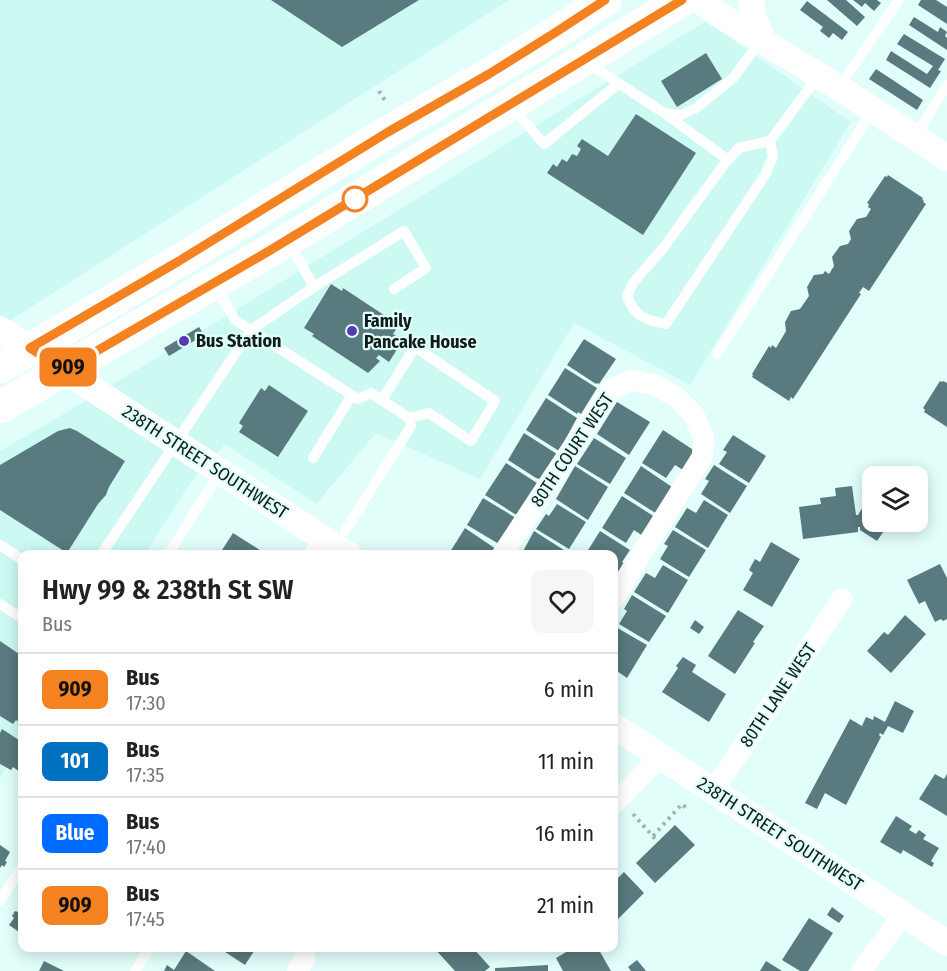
<!DOCTYPE html>
<html lang="en">
<head>
<meta charset="utf-8">
<style>
  :root { --surface:#fff; --page:#f6f6f6; --text:#222; --muted:#767676; --line:#e0e0e0 }
  body { margin:0; font-family:"Fira Sans Condensed",sans-serif; background:var(--page); color:var(--text); height:100vh; display:flex; flex-direction:column; font-size:22px; white-space:nowrap }
  * { box-sizing:border-box; margin:0 }
  p { font-size:20px; color:var(--muted) }
  .icon { flex:none; width:33px; height:33px; fill:none; stroke:currentColor; stroke-width:2; stroke-linecap:round; stroke-linejoin:round }
  .map { position:relative; flex:1; overflow:hidden }
  .sheet { position:absolute; left:18px; top:550px; width:600px; height:402px; display:flex; flex-direction:column; background:var(--surface); border-radius:12px; box-shadow:0 3px 15px #0003 }
  .sheet>* { flex:none }
  .badge { padding:0 12px; border-radius:9px; font-size:21px; line-height:39px }
  .controls { position:absolute; left:862px; top:466px; display:grid; gap:12px }
  .controls a { display:grid; place-items:center; width:66px; height:66px; border-radius:12px; background:var(--surface); box-shadow:0 3px 15px #0003; font-size:30px }
  .map>.badge { position:absolute; translate:-50% -50%; box-shadow:0 0 0 3px #fff }
  .round { display:grid; place-items:center; flex:none; width:63px; height:63px; border-radius:12px; background:var(--page) }
  .head { display:flex; align-items:center; justify-content:space-between; height:102px; padding:0 24px }
  h1 { font-size:28px; font-weight:600; line-height:45px }
  ul { padding:0; list-style:none }
  li { display:flex; align-items:center; gap:18px; height:72px; padding:0 24px; border-top:2px solid var(--line) }
  li div { flex:1 }
  li b { display:block; font-size:22px }
  li em { font-style:normal }
  li .badge { min-width:66px; font-weight:700; text-align:center }
  .map>svg:first-child { display:block }
  .built { fill:#ccfaf3 }
  .building { fill:#597a7e }
  .lines { fill:none; stroke-linecap:round; stroke-linejoin:round }
  .path { stroke:#9eb6b2; stroke-width:4; stroke-dasharray:3 4.5; stroke-linecap:butt }
  .service { stroke:#fff; stroke-width:10 }
  .minor { stroke:#fff; stroke-width:21 }
  .tertiary { stroke:#fff; stroke-width:26 }
  .trunk { stroke:#fff; stroke-width:33 }
  .line-casing { stroke:#fff; stroke-width:14 }
  .line { stroke:#f58220; stroke-width:9 }
  .stop-dot { fill:#fff; stroke:#f58220; stroke-width:3 }
  .poi-dot { fill:#543ab2; stroke:#e1fefa; stroke-width:2 }
  .labels { text-anchor:middle; stroke-width:4.5; stroke-linejoin:round; paint-order:stroke }
  .poi-label { font-size:18px; font-weight:bold; fill:#0f1c1a; stroke:#e1fefa; text-anchor:start }
  .street-label { font-size:18px; fill:#0f1c1a; stroke:#e1fefa }
</style>
</head>
<body>
<div class="map">
<svg width="947" height="971" viewBox="0 0 947 971">
  <rect width="100%" height="100%" fill="#e1fefa"/>
  <!-- built -->
  <g class="built">
    <path d="M0,0h509l-509,327z"/>
    <path d="M706,21l145,101 -161,263 -116,-62 -94,156 -104,-46 -60,71 -91,-60 -36,41 -45,70h-122v188l-22,35v-327l52,-30 166,-100z"/>
  </g>
  <!-- building -->
  <g class="building">
    <path d="M271,0h148l-77,47z"/>
    <path d="M827,0h19l19,17 -8,9z"/>
    <path d="M853,0h24l4,3 -7,8 -9,-8 -3,4z"/>
    <path d="M921,0h15l11,7v17l-29,-19z"/>
    <path d="M807,1l41,31 -6,8 -9,-7 -4,5 -9,-7 3,-4 -23,-17z"/>
    <path d="M914,17l24,15 2,-5 7,5 -2,4 2,2v12l-38,-25z"/>
    <path d="M904,34l41,25 -7,11 3,1 -11,17 -44,-28 5,-9 36,23 6,-8 -36,-22z"/>
    <path d="M706,53l16,26 -45,28 -16,-26z"/>
    <path d="M876,69l47,31 -6,10 -48,-31z"/>
    <path d="M636,114l60,39 -53,82 -96,-62 6,-9 4,3 5,-8 5,3 5,-8 5,2 4,-7 -4,-3 5,-7 26,17z"/>
    <path d="M888,175l35,23 -1,1 2,2 -1,1 3,2 -57,87 -6,-4 -4,6 2,1 -68,105 -2,-2 -2,4 -37,-24 1,-2 -1,-1 17,-28 2,2 1,-3 4,3 10,-17 -1,-9 6,-11 9,-2 9,-13 -2,-9 7,-12 9,-1 2,-3 4,3 5,-8 -2,-9 8,-11 8,-2 3,-5 -2,-8 8,-12 9,-2 5,-8 -3,-2 1,-3 -2,-1 18,-27 2,1z"/>
    <path d="M331,284l11,7 1,-3 56,37 -6,9 10,6 -14,22 -10,-7 -3,3 4,3 -12,12 -56,-37 2,-2 -10,-6z"/>
    <path d="M199,327l5,8 -35,21 -5,-8z"/>
    <path d="M584,339l32,20 -17,25 -2,-1 -1,1 -29,-19z"/>
    <path d="M565,368l32,20 -16,26 -3,-2 -1,2 -29,-19z"/>
    <path d="M940,381l2,1 1,-1 4,2v44l-23,-15 1,-2 -2,-2z"/>
    <path d="M269,385l39,26 -30,46 -39,-25 4,-6 -4,-3 22,-35 4,3z"/>
    <path d="M546,398l31,20 -18,33 -33,-21z"/>
    <path d="M617,402l33,20 -21,33 -32,-21z"/>
    <path d="M70,428l7,3 48,30 -16,26 -3,8 -8,9 -31,49 -67,-43v-45l58,-34z"/>
    <path d="M663,430l32,21 -12,19 -8,-5 -9,13 -24,-15z"/>
    <path d="M524,433l33,21 -17,25 -4,-1 -28,-18z"/>
    <path d="M733,435l33,21 -17,27 -30,-19 8,-12 -4,-2z"/>
    <path d="M594,438l32,20 -16,26 -33,-20z"/>
    <path d="M506,463l31,20 -19,33 -33,-21z"/>
    <path d="M714,465l33,21 -17,27 -29,-19 8,-13 -4,-2z"/>
    <path d="M575,466l33,21 -20,33 -32,-21z"/>
    <path d="M641,466l31,21 -15,27 -33,-21z"/>
    <path d="M852,486l4,29h2l6,-10 9,5v12h17l-13,19 -17,-11v-3h-2v5l-55,7 -4,-32 22,-3 -1,-6 16,-2 -1,-8z"/>
    <path d="M622,496l33,21 -12,19 -9,-6 -8,13 -24,-15z"/>
    <path d="M483,498l33,20 -17,26 -32,-19z"/>
    <path d="M704,500l24,15 -20,33 -33,-21 12,-19 9,5z"/>
    <path d="M557,504l29,18 -17,27 -33,-20 10,-15 3,2z"/>
    <path d="M465,528l31,21 -4,6h-44z"/>
    <path d="M673,530l33,20 -17,27 -29,-18 8,-13 -4,-2z"/>
    <path d="M534,531l33,21 -1,3h-45z"/>
    <path d="M600,531l30,19 -8,12 3,2 -9,15 -2,-2v-22h-29z"/>
    <path d="M233,533l35,22h-44l2,-3 -4,-2z"/>
    <path d="M771,542l29,17 -28,48 -29,-17 10,-17 -4,-3 6,-11 5,3z"/>
    <path d="M940,564l7,14v41l-4,2 -2,-2 -6,3 -10,-21 -6,3 -12,-24z"/>
    <path d="M663,565l25,15 -20,33 -34,-21 12,-19 9,5z"/>
    <path d="M632,595l34,21 -17,26 -30,-18 8,-13 -3,-2z"/>
    <path d="M738,610l26,16 -11,16 2,1 -20,31 -27,-18z"/>
    <path d="M905,615l21,19 -35,39 -24,-22 17,-19 4,3z"/>
    <path d="M695,620l9,7 -5,7 -9,-6z"/>
    <path d="M614,626l33,19 -20,33 -13,-9z"/>
    <path d="M0,641l22,15v68l-6,-4 -3,4 -13,-8z"/>
    <path d="M683,657l13,8 -4,7 34,22 -17,28 -47,-30 16,-24 -2,-2z"/>
    <path d="M895,701l19,10 -11,22 -15,-7 -5,9 -3,-2 -1,2 2,2 -35,68 -21,-12 -8,16 -12,-6 45,-84 12,7 4,-9 7,3 1,-4 11,6z"/>
    <path d="M2,729l20,13v25l-2,5 -7,-5 -2,3 -11,-6v-31z"/>
    <path d="M935,774l9,5 3,-5v42l-28,-17z"/>
    <path d="M896,816l16,10 -3,4 7,4 3,-4 7,5 -3,4 16,9 -8,13 3,2 -2,4 -29,-17 -2,4 -21,-12z"/>
    <path d="M675,825l20,20 -40,38 -19,-20z"/>
    <path d="M0,845l10,7 -5,9 2,1 -3,5 -2,-2 -2,3z"/>
    <path d="M624,872l20,21 -30,30v-41z"/>
    <path d="M22,905v29l-13,-9 5,-7 -2,-2 3,-5 3,1z"/>
    <path d="M832,907l12,9 -5,7 -12,-8z"/>
    <path d="M809,918l24,15 -25,38h-8l-18,-11z"/>
    <path d="M219,948h37l-11,17z"/>
    <path d="M434,948h39l17,19 -5,4h-30z"/>
    <path d="M573,948h29l-3,2 12,21h-48l-7,-13z"/>
    <path d="M186,951l29,20h-51l3,-6 7,5z"/>
    <path d="M637,960l9,11h-15l-3,-4z"/>
    <path d="M44,961l20,10h-25z"/>
    <path d="M766,961l16,10h-22z"/>
    <path d="M548,965v6h-53v-3z"/>
  </g>
  <g class="lines">
    <!-- path -->
    <g class="path">
      <path d="M379,91l7,11"/>
      <path d="M633,814l25,28"/>
      <path d="M653,836l29,-32 5,5"/>
    </g>
    <!-- service -->
    <g class="service">
      <path d="M588,63l76,50 17,2 15,-7 37,-30 29,-39"/>
      <path d="M839,87l60,-87"/>
      <path d="M513,108l31,36 74,-60"/>
      <path d="M667,115l61,45"/>
      <path d="M915,137l32,-52"/>
      <path d="M770,141l-31,7 -14,15 -61,84 -31,36 -6,13c8,21 18,24 39,28l99,-149 8,-18 -3,-16 49,-66"/>
      <path d="M289,243l25,44"/>
      <path d="M216,287l19,33 123,79 13,-6 38,25 20,-5 42,28 24,-40 -80,-54 -33,53"/>
      <path d="M717,354l156,-244"/>
      <path d="M313,458l39,-63"/>
      <path d="M345,531l66,-105 -2,-8"/>
      <path d="M0,545l22,15"/>
      <path d="M101,555l150,-225 63,-43 90,-56 22,37 -32,21"/>
      <path d="M168,555l52,-83"/>
      <path d="M308,555l11,-19"/>
      <path d="M0,604l22,14"/>
      <path d="M0,901l22,-34"/>
      <path d="M135,971l15,-23"/>
    </g>
    <!-- minor -->
    <g class="minor">
      <path d="M502,555l109,-166 21,-9 23,5 21,12 18,18 10,24 -2,18 -88,141"/>
      <path d="M713,791l129,-192"/>
      <path d="M614,804l47,-48"/>
      <path d="M297,971l8,-13"/>
      <path d="M861,971l42,-56"/>
    </g>
    <!-- tertiary -->
    <g class="tertiary">
      <path d="M699,0l17,13 122,74 109,71"/>
      <path d="M751,0l2,15 9,24"/>
      <path d="M0,329l349,226"/>
      <path d="M614,726l333,217"/>
    </g>
    <!-- trunk -->
    <g class="trunk">
      <path d="M0,367l179,-106 209,-129 101,-58 64,-39 52,-35"/>
      <path d="M0,407l288,-167 394,-240"/>
    </g>
  </g>
  <g class="lines">
    <!-- line casing -->
    <g class="line-casing">
      <path id="line" d="M605,0l-52,34 -64,40 -101,58 -209,129 -149,87 34,22 205,-119 413,-251"/>
    </g>
    <!-- line -->
    <use href="#line" class="line"/>
  </g>
  <!-- markers -->
  <circle class="stop-dot" cx="355" cy="199" r="12"/>
  <g class="poi-dot">
    <circle cx="352" cy="331" r="6"/>
    <circle cx="184" cy="341" r="6"/>
  </g>
  <g class="labels">
    <!-- poi labels -->
    <g class="poi-label">
      <text x="364" y="327">Family<tspan x="364" dy="21">Pancake House</tspan></text>
      <text x="196" y="347">Bus Station</text>
    </g>
    <!-- street labels -->
    <g class="street-label">
      <text transform="translate(572 450) rotate(-56)" y="6">80TH COURT WEST</text>
      <text transform="translate(205 462) rotate(33)" y="6">238TH STREET SOUTHWEST</text>
      <text transform="translate(778 695) rotate(-56)" y="6">80TH LANE WEST</text>
      <text transform="translate(780 834) rotate(33)" y="6">238TH STREET SOUTHWEST</text>
    </g>
  </g>
</svg>
<div class="controls">
<a><svg class="icon" aria-label="layers" viewBox="0 0 24 24"><path d="M12 4l9 5-9 5-9-5zM3 14l9 5 9-5"/></svg></a>
</div>
<b class="badge" style="left:68px;top:367px;background:#f58220;color:#111">909</b>
<section class="sheet">
<div class="head"><div><h1>Hwy 99 &amp; 238th St SW</h1><p>Bus</p></div><a class="round"><svg class="icon" aria-label="heart" viewBox="0 0 24 24"><path d="M12 20l-8-8c-3-5 5-10 8-4 3-6 11-1 8 4z"/></svg></a></div>
<ul>
<li><span class="badge" style="background:#f58220;color:#111">909</span><div><b>Bus</b><p>17:30</p></div><em>6 min</em></li>
<li><span class="badge" style="background:#0070c0;color:#fff">101</span><div><b>Bus</b><p>17:35</p></div><em>11 min</em></li>
<li><span class="badge" style="background:#006cff;color:#fff">Blue</span><div><b>Bus</b><p>17:40</p></div><em>16 min</em></li>
<li><span class="badge" style="background:#f58220;color:#111">909</span><div><b>Bus</b><p>17:45</p></div><em>21 min</em></li>
</ul>
</section>
</div>
</body>
</html>
